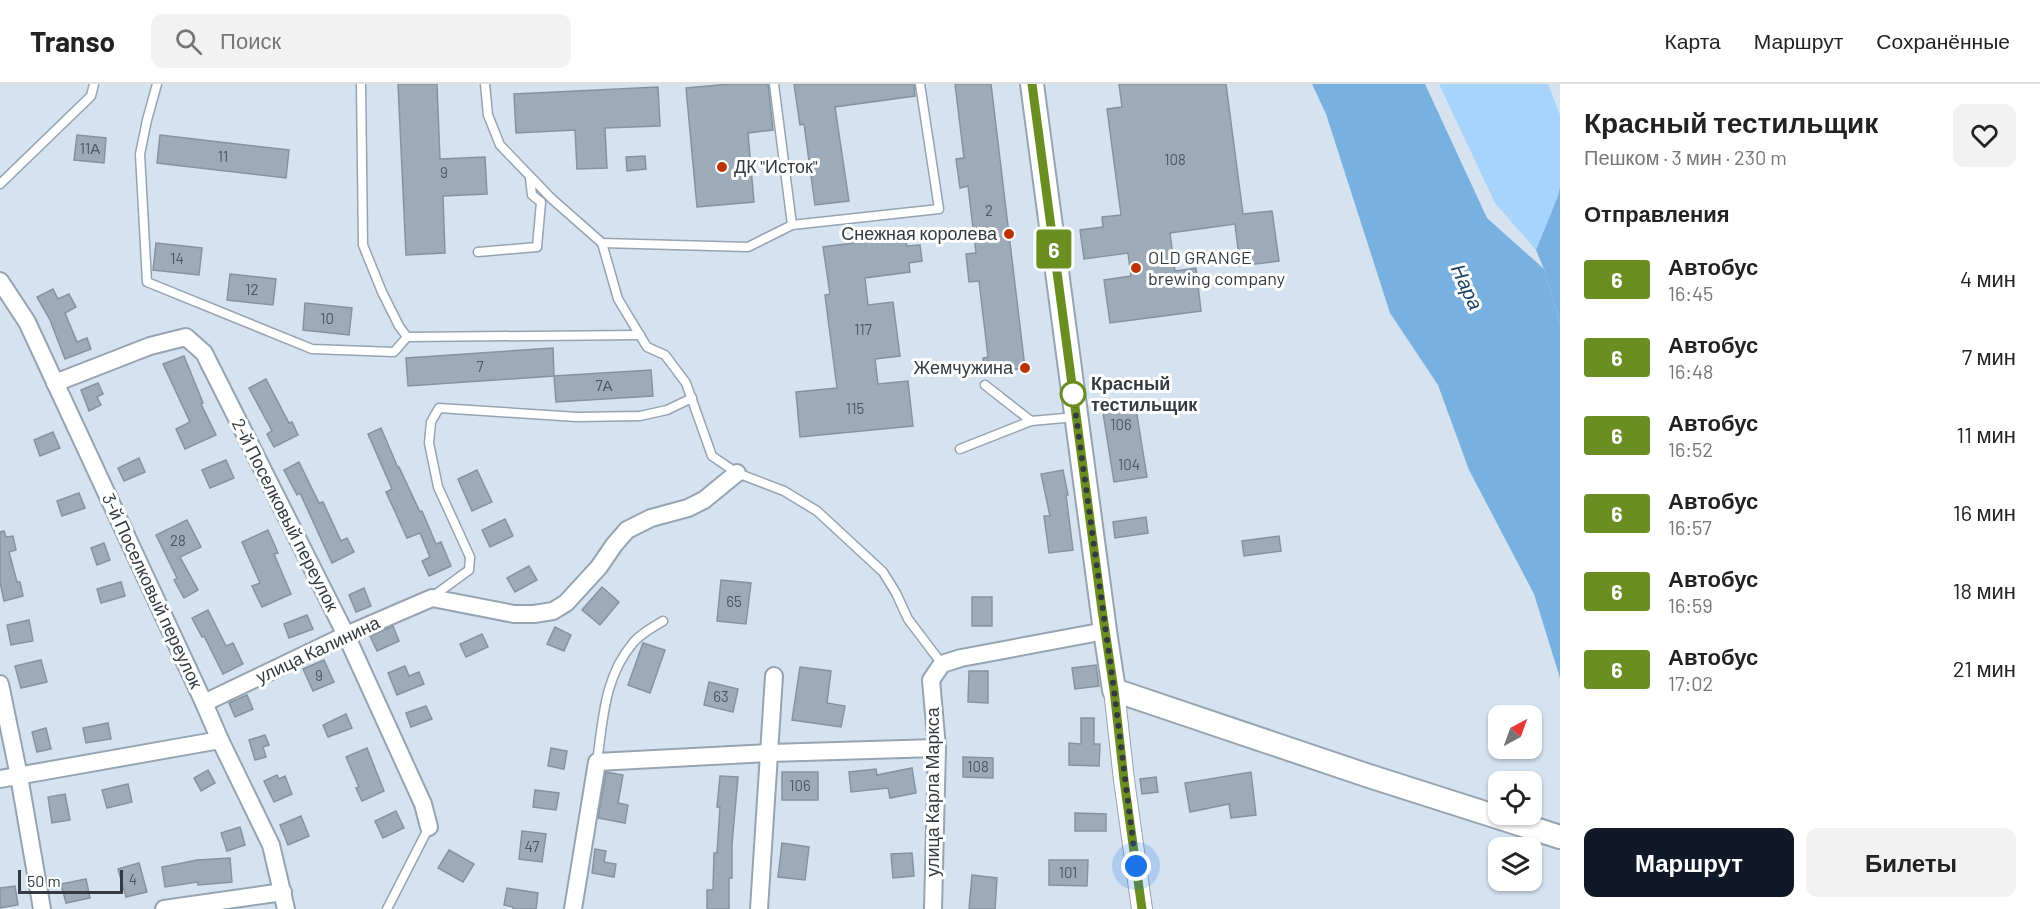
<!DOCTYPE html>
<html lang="ru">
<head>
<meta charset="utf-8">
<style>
  :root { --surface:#fff; --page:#f2f2f2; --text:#222; --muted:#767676; --line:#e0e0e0; --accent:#111827 }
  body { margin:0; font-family:Barlow,sans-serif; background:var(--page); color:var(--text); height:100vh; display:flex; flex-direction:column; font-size:22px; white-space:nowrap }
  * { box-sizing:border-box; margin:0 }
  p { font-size:20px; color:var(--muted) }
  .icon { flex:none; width:33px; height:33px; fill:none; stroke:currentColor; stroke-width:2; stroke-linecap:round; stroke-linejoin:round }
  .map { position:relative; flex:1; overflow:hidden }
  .drawer { display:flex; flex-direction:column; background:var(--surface); width:480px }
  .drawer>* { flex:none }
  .badge { padding:0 12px; border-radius:4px; font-size:21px; line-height:39px }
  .needle { width:39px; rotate:41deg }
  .buttons { position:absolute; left:1488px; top:621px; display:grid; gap:12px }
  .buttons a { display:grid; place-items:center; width:54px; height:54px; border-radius:12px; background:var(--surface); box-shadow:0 2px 4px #0004; font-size:30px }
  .scale { position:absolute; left:18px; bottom:15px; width:105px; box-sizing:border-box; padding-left:6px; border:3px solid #343a3f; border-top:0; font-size:16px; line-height:21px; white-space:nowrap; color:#343a3f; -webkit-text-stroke:4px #fff; paint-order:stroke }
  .you { position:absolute; width:30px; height:30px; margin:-15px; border:4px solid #fff; border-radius:50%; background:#1a73e8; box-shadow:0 0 0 9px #1a73e833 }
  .map>.badge { position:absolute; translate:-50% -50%; box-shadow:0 0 0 3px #fff }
  h2 { padding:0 24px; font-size:22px; line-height:54px }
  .round { display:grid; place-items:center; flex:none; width:63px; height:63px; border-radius:12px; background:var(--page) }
  .headline { display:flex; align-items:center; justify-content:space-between; height:102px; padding:0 24px }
  h1 { font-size:28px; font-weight:600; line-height:45px }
  .button { display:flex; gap:12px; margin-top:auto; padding:12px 24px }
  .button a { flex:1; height:69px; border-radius:12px; background:var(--accent); color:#fff; font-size:24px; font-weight:600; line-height:69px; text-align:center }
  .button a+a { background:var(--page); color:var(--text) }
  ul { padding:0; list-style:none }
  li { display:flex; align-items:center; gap:18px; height:78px; padding:0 24px }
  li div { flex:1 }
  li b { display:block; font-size:22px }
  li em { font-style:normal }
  li .badge { min-width:66px; font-weight:700; text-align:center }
  header { display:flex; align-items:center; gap:36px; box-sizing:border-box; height:84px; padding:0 30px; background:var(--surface); border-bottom:2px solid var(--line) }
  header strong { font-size:28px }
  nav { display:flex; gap:33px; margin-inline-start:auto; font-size:21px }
  .search { width:420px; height:54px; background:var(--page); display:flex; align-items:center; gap:15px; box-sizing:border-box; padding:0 21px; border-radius:12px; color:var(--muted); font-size:22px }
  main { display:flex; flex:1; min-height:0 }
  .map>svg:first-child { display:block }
  .green { fill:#a6d4fd }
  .forest { fill:#78afe0 }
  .water { fill:#78b0e0 }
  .building { fill:#9dabb8; stroke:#86939f; stroke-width:1.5 }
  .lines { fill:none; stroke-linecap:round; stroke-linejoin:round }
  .service-casing { stroke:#96a3b0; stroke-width:11 }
  .minor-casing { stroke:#96a3b0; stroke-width:20 }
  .tertiary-casing { stroke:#96a3b0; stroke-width:22 }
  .secondary-casing { stroke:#96a3b0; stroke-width:26 }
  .service { stroke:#fff; stroke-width:8 }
  .minor { stroke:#fff; stroke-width:16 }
  .tertiary { stroke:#fff; stroke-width:20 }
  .secondary { stroke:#fff; stroke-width:22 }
  .line-casing { stroke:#fff; stroke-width:14 }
  .line { stroke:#6b8e23; stroke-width:9 }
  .walk { stroke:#343a3f; stroke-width:6; stroke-dasharray:0 10.8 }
  .poi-dot { fill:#bc3302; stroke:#fff; stroke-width:2 }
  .stop-dot { fill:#fff; stroke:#6b8e23; stroke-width:3 }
  .labels { text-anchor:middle; stroke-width:6; stroke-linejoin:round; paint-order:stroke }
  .number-label { font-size:15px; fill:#4e565d }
  .poi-label { font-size:18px; fill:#343a3f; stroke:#fff; text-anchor:start }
  .stop-label { font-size:18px; font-weight:bold; fill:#343a3f; stroke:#fff; text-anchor:start }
  .street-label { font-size:18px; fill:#343a3f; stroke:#fff }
  .water-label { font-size:20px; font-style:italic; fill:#184162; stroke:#fff }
</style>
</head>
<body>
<header>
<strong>Transo</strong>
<div class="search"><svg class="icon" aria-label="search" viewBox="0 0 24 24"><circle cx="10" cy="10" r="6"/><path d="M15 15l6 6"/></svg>Поиск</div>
<nav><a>Карта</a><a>Маршрут</a><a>Сохранённые</a></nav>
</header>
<main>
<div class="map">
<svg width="1560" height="825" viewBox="0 0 1560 825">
  <rect width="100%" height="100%" fill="#d5e3f1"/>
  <!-- green -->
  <path class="green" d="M1439,0h109l12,31v72l-2,9 -22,54 -41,-47z"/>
  <!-- forest -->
  <path class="forest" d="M1560,103v136l-16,-54 -8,-19 22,-54z"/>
  <!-- water -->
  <path class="water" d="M1312,0h113l62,134 57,51 16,54v355l-26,-84 -65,-124 -31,-85 -48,-72 -64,-199z"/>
  <!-- building -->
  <g class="building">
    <path d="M398,0h39l3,75 45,-2 2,37 -44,2 2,57 -39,2z"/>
    <path d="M730,0h38l5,46 -25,3 6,69 -57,5 -11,-119z"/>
    <path d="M794,0h120l1,12 -80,11 14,94 -34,4 -11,-81 -4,1z"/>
    <path d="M955,0h36l34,284 -40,5 -2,-15 5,-1 -9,-76 -10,1 -3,-28 10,-1 -8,-67 -8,2 -4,-29 8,-1z"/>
    <path d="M1119,0h107l17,130 29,-3 7,50 -39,5 -5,-42 -65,9 5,38 21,-3 5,43 -91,12 -6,-43 27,-4 -3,-23 -44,6 -4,-29 23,-3 -1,-10 19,-2 -14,-106 15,-2z"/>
    <path d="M658,3l2,39 -55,2 2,40 -30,1 -2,-39 -59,3 -2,-39z"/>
    <path d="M77,51l29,3 -2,25 -30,-3z"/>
    <path d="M160,51l129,15 -3,28 -129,-15z"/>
    <path d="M645,72l1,13 -19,2 -1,-14z"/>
    <path d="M866,151l1,6 38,-5 2,10 13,-1 2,16 -13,2 1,9 -45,6 3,27 25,-3 7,54 -25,3 3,25 30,-3 5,45 -113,11 -4,-45 41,-4 -12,-93 5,-1 -7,-47 30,-4 -1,-6z"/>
    <path d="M156,159l46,5 -3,27 -46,-5z"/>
    <path d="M230,190l46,5 -3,26 -46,-5z"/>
    <path d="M53,205l5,10 11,-5 7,13 -11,6 12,29 10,-4 4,11 -26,10 -15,-39 -13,-23z"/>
    <path d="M305,219l47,5 -3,27 -46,-5z"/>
    <path d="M553,264l1,28 -146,10 -2,-28z"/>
    <path d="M184,272l19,47 -2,1 15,31 -31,14 -9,-20 14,-7 -27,-58z"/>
    <path d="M651,286l2,26 -97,6 -2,-26z"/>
    <path d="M266,295l23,44 3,-1 6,13 -24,12 -7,-13 5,-3 -23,-43z"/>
    <path d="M98,299l5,11 -6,3 4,8 -12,6 -8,-21z"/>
    <path d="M1136,325l11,68 -33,5 -11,-69z"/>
    <path d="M381,344l17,40 1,-1 21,45 2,-1 14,33 5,-2 10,24 -22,10 -7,-15 8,-4 -10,-24 -13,5 -21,-46 6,-3 -24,-55z"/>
    <path d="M53,348l7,16 -20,8 -6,-16z"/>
    <path d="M139,374l6,14 -21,9 -6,-13z"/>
    <path d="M226,376l8,18 -24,10 -8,-18z"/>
    <path d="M299,378l20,41 4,-1 18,39 6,-3 7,14 -22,11 -32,-70 -3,2 -13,-25z"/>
    <path d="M477,386l15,32 -20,9 -14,-32z"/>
    <path d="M1063,386l5,25h-2l7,55 -24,3 -5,-37h6l-9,-42z"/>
    <path d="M79,409l6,15 -23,8 -5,-15z"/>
    <path d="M1146,433l2,16 -33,5 -2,-16z"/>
    <path d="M505,435l8,17 -23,11 -8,-17z"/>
    <path d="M187,436l14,27 -21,10 18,33 -14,8 -10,-18 3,-2 -21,-43z"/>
    <path d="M268,446l10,23 -4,1 17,40 -29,13 -10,-21 8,-3 -18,-41z"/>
    <path d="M4,447l2,6 7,-1 3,14 -7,2 8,30h3l3,14 -19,5 -4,-19v-50z"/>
    <path d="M1279,452l2,15 -37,5 -2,-15z"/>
    <path d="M104,459l6,17 -13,5 -6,-17z"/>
    <path d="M529,482l8,14 -22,12 -8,-14z"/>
    <path d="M721,496l30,3 -5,41 -29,-3z"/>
    <path d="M121,498l4,14 -24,7 -4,-14z"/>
    <path d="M602,503l17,15 -19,23 -18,-15z"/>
    <path d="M364,504l7,18 -15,6 -7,-17z"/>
    <rect x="972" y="513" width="20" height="29"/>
    <path d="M208,526l18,36 7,-3 10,21 -20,10 -19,-38 -2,1 -10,-19z"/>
    <path d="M307,531l6,14 -24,9 -5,-14z"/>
    <path d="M29,536l4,21 -22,4 -4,-20z"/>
    <path d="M393,542l6,15 -22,10 -7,-15z"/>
    <path d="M555,543l16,8 -7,16 -17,-7z"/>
    <path d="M482,550l6,13 -22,10 -6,-13z"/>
    <path d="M643,559l22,7 -15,43 -22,-8z"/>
    <path d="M41,576l6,22 -26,6 -6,-22z"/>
    <path d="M324,576l10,22 -21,9 -10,-22z"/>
    <path d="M1096,581l3,21 -24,3 -3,-21z"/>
    <path d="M405,582l4,10 10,-4 5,12 -27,11 -9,-22z"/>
    <path d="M800,583l31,4 -4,32 18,3 -4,21 -49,-7z"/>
    <path d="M969,587h19v32l-20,-1z"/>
    <path d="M709,598l29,7 -5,23 -29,-7z"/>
    <path d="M247,611l6,14 -18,8 -6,-14z"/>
    <path d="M426,622l6,13 -21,8 -5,-14z"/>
    <path d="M346,630l6,14 -24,9 -5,-12z"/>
    <path d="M1081,634h13v26h6l-1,22 -30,-1v-22l12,1z"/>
    <path d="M108,639l3,16 -25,4 -3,-15z"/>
    <path d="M46,644l5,21 -14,3 -5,-20z"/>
    <path d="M265,651l4,10 -6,2 3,10 -11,3 -6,-20z"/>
    <path d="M367,664l17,43 -22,10 -6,-13 3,-1 -13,-30z"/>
    <path d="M551,664l16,3 -3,18 -16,-3z"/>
    <path d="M963,673l30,1v20l-30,-1z"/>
    <path d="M912,684l4,25 -26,5 -2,-10 -37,4 -2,-20 27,-3 1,6z"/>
    <path d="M208,686l7,13 -14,8 -7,-13z"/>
    <path d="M606,688l17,3 -5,28 10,2 -3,18 -27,-5z"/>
    <rect x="782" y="688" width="36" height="28"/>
    <path d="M1251,688l5,43 -25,3 -2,-14 -39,8 -5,-29z"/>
    <path d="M277,691l2,4 6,-3 7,18 -18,8 -10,-21z"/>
    <path d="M720,692l18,1 -6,67v34h-3v31h-22v-19h6l1,-37h3l3,-46h-3z"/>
    <path d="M1156,693l2,15 -16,2 -2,-15z"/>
    <path d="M128,700l4,18 -25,6 -5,-18z"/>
    <path d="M535,706l24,3 -3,17 -23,-3z"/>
    <path d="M65,710l5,26 -18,3 -4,-26z"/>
    <path d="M396,727l8,17 -21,10 -8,-17z"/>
    <path d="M1075,729l31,1v17h-31z"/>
    <path d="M301,732l8,20 -21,9 -8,-20z"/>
    <path d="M240,743l5,18 -18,6 -6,-18z"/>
    <path d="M522,747l24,3 -4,28 -23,-3z"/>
    <path d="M782,759l27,4 -4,33 -27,-3z"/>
    <path d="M595,765l11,2 -2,11 12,2 -2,13 -22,-4z"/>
    <path d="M449,766l25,14 -11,18 -25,-14z"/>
    <path d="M912,769l2,23 -21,2 -2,-24z"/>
    <path d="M230,774l2,24 -34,3v-3l-33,5 -3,-20 35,-7z"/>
    <path d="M1049,776h39l-1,26 -38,-1z"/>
    <path d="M139,779l8,29 -21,5 -8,-28z"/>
    <path d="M972,791l25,3 -2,31h-26z"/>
    <path d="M86,795l4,19 -24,5 -5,-19z"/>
    <path d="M15,802l3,19 -18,3v-20z"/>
    <path d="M507,804l31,5 -2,16h-23v-2l-9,-2z"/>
  </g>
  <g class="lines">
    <!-- service casing -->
    <g class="service-casing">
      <g id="service">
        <path d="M157,0l-10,36 -7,34 7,128 165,67 82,3 13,-15"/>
        <path d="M361,0l2,161 19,47 17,34 8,11 233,-2"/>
        <path d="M485,0l3,31 12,30 52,54 50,44 16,56 29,48 18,8 21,28 26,73 25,17 47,18 33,20 66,61 13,21 12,26 34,45"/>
        <path d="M774,0l18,141"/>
        <path d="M0,100l91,-88 3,-12"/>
        <path d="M602,159l146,4 44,-22 147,-16 -19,-125"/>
        <path d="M478,168l59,-5 4,-45 -9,-7 -2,-17"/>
        <path d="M985,301l46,36 45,-4"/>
        <path d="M960,365l71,-28"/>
        <path d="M432,513l37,-27 1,-13 -32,-70 -9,-44 2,-21 8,-14 138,9 63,-1 27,-6 25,-12"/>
        <path d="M597,678c6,-42 7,-85 36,-119 7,-9 20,-16 30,-22"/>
        <path d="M387,825l42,-82"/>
      </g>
    </g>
    <!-- minor casing -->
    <g class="minor-casing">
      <g id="minor">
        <path d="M0,197l27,41 177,381 16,37 51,105 15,64"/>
        <path d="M55,299l95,-37 36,-9 18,16 142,282 77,169 6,23"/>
        <path d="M0,600l19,92 23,133"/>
        <path d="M204,619l142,-68 86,-37 82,16h20l19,-3 13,-8 33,-36 15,-22 13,-15 24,-12 37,-10 16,-8 33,-27"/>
        <path d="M0,695l220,-39"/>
        <path d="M164,825l119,-17"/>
        <path d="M573,825l24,-147 173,-9 167,-5"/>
        <path d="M759,825l15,-233"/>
        <path d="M933,825l4,-161 -6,-68 11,-16 19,-6 144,-27"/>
      </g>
    </g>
    <!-- tertiary casing -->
    <g class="tertiary-casing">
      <path id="tertiary" d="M1114,606l10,90 18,129"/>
    </g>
    <!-- secondary casing -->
    <g class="secondary-casing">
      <path id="secondary" d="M1032,0l73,547 9,59 255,86 191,61"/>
    </g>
    <!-- service -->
    <use href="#service" class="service"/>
    <!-- minor -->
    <use href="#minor" class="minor"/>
    <!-- tertiary -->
    <use href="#tertiary" class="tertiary"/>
    <!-- secondary -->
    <use href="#secondary" class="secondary"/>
  </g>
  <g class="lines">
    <!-- line casing -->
    <g class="line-casing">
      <path id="line" d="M1032,0l70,526 12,80 10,90 18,129"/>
    </g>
    <!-- line -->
    <use href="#line" class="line"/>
    <!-- walk -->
    <path class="walk" d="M1073,310l41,296 22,176"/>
  </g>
  <!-- markers -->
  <g class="poi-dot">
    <circle cx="722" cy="83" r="6"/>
    <circle cx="1009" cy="150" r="6"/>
    <circle cx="1136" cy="184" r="6"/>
    <circle cx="1025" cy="284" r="6"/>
  </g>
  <circle class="stop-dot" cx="1073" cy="310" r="12"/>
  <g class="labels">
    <!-- number labels -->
    <g class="number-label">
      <text x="90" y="70">11А</text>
      <text x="223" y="78">11</text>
      <text x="1175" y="81">108</text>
      <text x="444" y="94">9</text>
      <text x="989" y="132">2</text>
      <text x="177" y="180">14</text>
      <text x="252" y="211">12</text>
      <text x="327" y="240">10</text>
      <text x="863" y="251">117</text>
      <text x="480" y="288">7</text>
      <text x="604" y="307">7А</text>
      <text x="855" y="330">115</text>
      <text x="1121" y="346">106</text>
      <text x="1129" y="386">104</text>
      <text x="178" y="462">28</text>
      <text x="734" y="523">65</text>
      <text x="319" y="597">9</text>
      <text x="721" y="618">63</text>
      <text x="978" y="688">108</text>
      <text x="800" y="707">106</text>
      <text x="532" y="768">47</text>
      <text x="1068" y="794">101</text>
      <text x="133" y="801">4</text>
    </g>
    <!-- poi labels -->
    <g class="poi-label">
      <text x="734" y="89">ДК "Исток"</text>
      <text x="997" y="156" text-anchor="end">Снежная королева</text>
      <text x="1148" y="180">OLD GRANGE<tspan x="1148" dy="21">brewing company</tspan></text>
      <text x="1013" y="290" text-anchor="end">Жемчужина</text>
    </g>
    <!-- stop labels -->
    <g class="stop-label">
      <text x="1091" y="306">Красный<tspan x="1091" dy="21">тестильщик</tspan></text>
    </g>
    <!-- street labels -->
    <g class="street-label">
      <text transform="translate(285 431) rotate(63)" y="6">2-й Поселковый переулок</text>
      <text transform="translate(152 507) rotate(65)" y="6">3-й Поселковый переулок</text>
      <text transform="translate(318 566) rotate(-25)" y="6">улица Калинина</text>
      <text transform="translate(933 708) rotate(-90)" y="6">улица Карла Маркса</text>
    </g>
    <!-- water labels -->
    <g class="water-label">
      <text transform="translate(1467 203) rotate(65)" y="7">Нара</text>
    </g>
  </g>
</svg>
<div class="buttons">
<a><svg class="needle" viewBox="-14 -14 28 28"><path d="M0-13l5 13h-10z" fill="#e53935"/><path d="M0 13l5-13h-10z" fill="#767676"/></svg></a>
<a><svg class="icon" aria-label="locate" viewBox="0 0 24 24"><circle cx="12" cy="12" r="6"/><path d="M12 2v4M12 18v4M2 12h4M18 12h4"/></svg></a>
<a><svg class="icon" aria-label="layers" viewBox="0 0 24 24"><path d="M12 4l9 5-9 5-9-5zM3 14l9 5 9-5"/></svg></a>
</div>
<div class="scale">50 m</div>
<div class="you" style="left:1136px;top:782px"></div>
<b class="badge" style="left:1054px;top:165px;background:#6b8e23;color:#fff">6</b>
</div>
<section class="drawer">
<div class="headline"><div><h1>Красный тестильщик</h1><p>Пешком · 3 мин · 230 m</p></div><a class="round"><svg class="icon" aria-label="heart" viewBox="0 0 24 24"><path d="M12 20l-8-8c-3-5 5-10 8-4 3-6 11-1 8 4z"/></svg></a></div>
<h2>Отправления</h2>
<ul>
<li><span class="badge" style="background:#6b8e23;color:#fff">6</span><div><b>Автобус</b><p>16:45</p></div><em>4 мин</em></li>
<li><span class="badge" style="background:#6b8e23;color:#fff">6</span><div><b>Автобус</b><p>16:48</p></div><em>7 мин</em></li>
<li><span class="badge" style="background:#6b8e23;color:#fff">6</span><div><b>Автобус</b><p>16:52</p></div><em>11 мин</em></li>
<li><span class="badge" style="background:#6b8e23;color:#fff">6</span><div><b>Автобус</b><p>16:57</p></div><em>16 мин</em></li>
<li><span class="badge" style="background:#6b8e23;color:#fff">6</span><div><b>Автобус</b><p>16:59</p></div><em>18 мин</em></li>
<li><span class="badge" style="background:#6b8e23;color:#fff">6</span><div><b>Автобус</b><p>17:02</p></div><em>21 мин</em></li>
</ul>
<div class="button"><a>Маршрут</a><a>Билеты</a></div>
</section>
</main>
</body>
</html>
